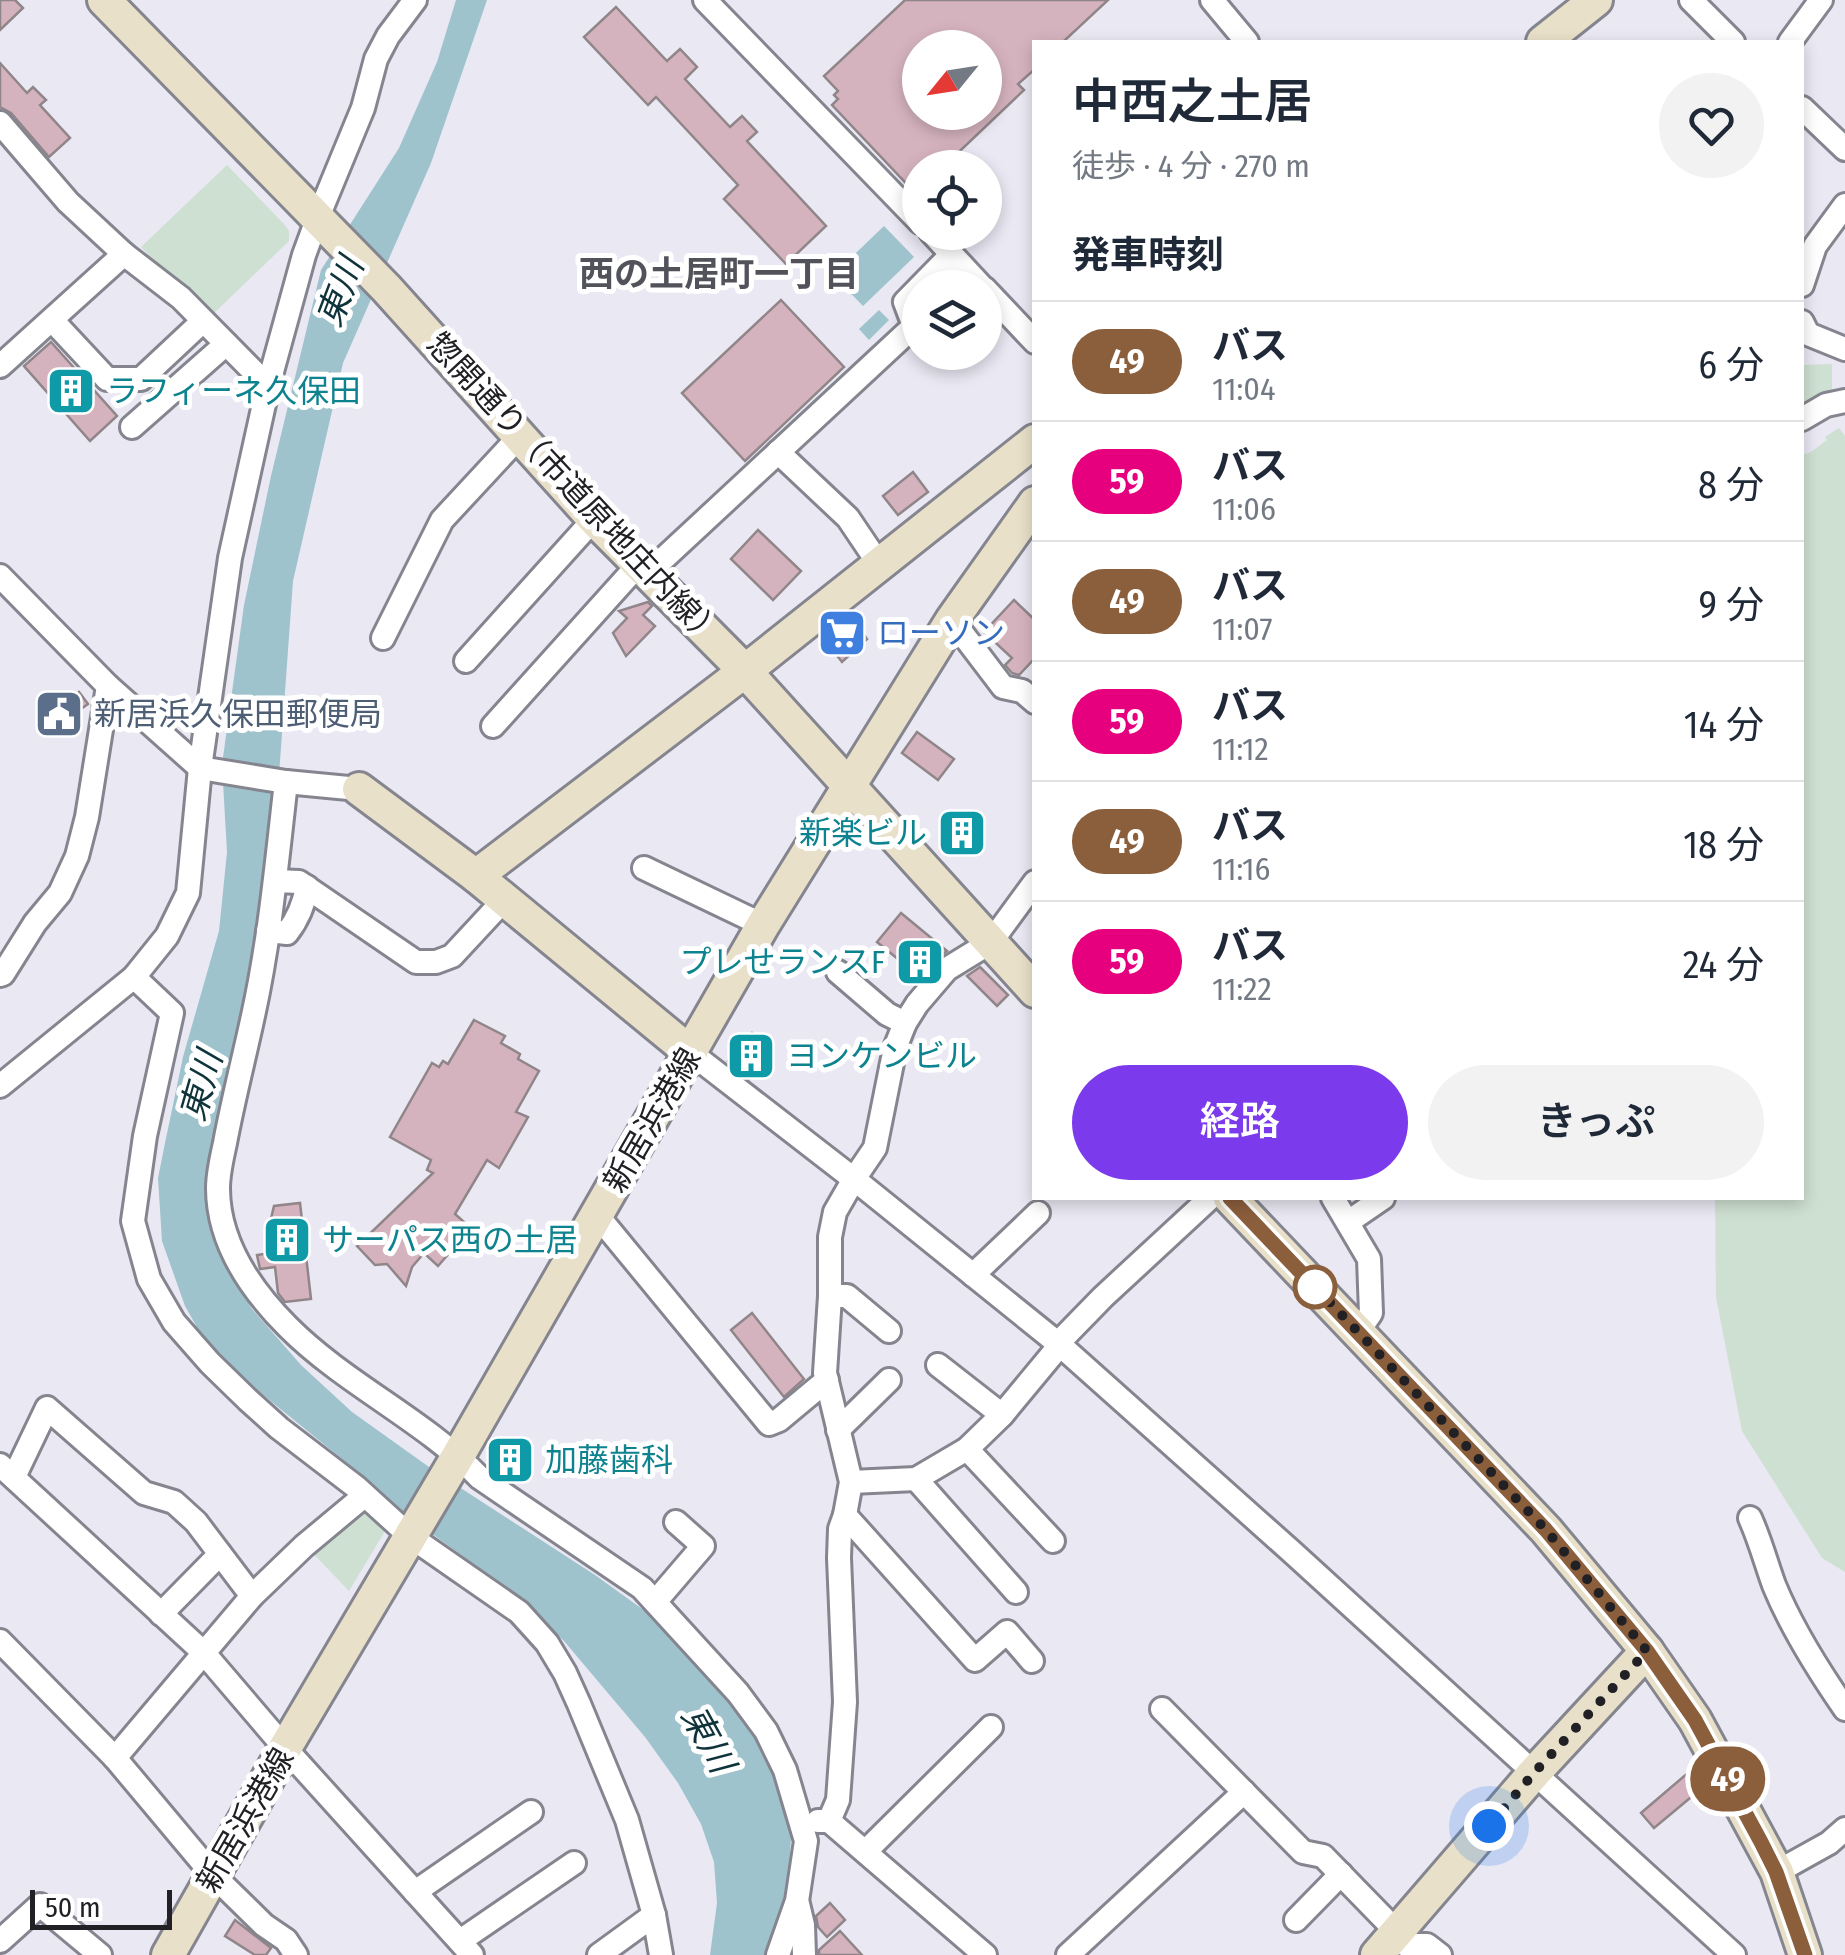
<!DOCTYPE html>
<html lang="ja">
<head>
<meta charset="utf-8">
<style>
  :root { --surface:#fff; --page:#f2f2f3; --text:#1f2937; --muted:#747a83; --line:#e0e1e3; --accent:#7c3aed }
  body { margin:0; font-family:"Fira Sans Condensed","Noto Sans JP",sans-serif; background:var(--page); color:var(--text); height:100vh; display:flex; flex-direction:column; font-size:38px; white-space:nowrap }
  * { box-sizing:border-box; margin:0 }
  p { font-size:32px; color:var(--muted) }
  .icon { flex:none; width:55px; height:55px; fill:none; stroke:currentColor; stroke-width:2; stroke-linecap:round; stroke-linejoin:round }
  .map { position:relative; flex:1; overflow:hidden }
  .side { position:absolute; left:1032px; top:40px; width:772px; height:1160px; display:flex; flex-direction:column; background:var(--surface); border-radius:0px; box-shadow:0 5px 15px #0003 }
  .side>* { flex:none }
  .badge { padding:0 20px; border-radius:32px; font-size:35px; line-height:65px }
  .needle { width:65px; rotate:240deg }
  .buttons { position:absolute; left:902px; top:30px; display:grid; gap:20px }
  .buttons a { display:grid; place-items:center; width:100px; height:100px; border-radius:50%; background:var(--surface); box-shadow:0 5px 15px #0003; font-size:50px }
  .scale { position:absolute; left:30px; bottom:25px; width:142px; box-sizing:border-box; padding-left:10px; border:5px solid #212024; border-top:0; font-size:28px; line-height:35px; white-space:nowrap; color:#212024; -webkit-text-stroke:8px #fff; paint-order:stroke }
  .you { position:absolute; width:50px; height:50px; margin:-25px; border:8px solid #fff; border-radius:50%; background:#1a73e8; box-shadow:0 0 0 15px #1a73e833 }
  .map>.badge { position:absolute; translate:-50% -50%; box-shadow:0 0 0 5px #fff }
  h2 { padding:0 40px; font-size:38px; line-height:90px }
  .round { display:grid; place-items:center; flex:none; width:105px; height:105px; border-radius:52px; background:var(--page) }
  .summary { display:flex; align-items:center; justify-content:space-between; height:170px; padding:0 40px }
  h1 { font-size:48px; font-weight:600; line-height:75px }
  .action { display:flex; gap:20px; margin-top:auto; padding:20px 40px }
  .action a { flex:1; height:115px; border-radius:60px; background:var(--accent); color:#fff; font-size:40px; font-weight:600; line-height:115px; text-align:center }
  .action a+a { background:var(--page); color:var(--text) }
  ul { padding:0; list-style:none }
  li { display:flex; align-items:center; gap:30px; height:120px; padding:0 40px; border-top:2px solid var(--line) }
  li div { flex:1 }
  li b { display:block; font-size:38px }
  li em { font-style:normal }
  li .badge { min-width:110px; font-weight:700; text-align:center }
  .map>svg:first-child { display:block }
  .green { fill:#cee0d1 }
  .water { fill:#9ec3cc }
  .building { fill:#d5b3be; stroke:#908588; stroke-width:2.5; fill-rule:evenodd }
  .lines { fill:none; stroke-linecap:round; stroke-linejoin:round }
  .street-casing { stroke:#85858f; stroke-width:28 }
  .secondary-casing { stroke:#85858f; stroke-width:38 }
  .street { stroke:#fff; stroke-width:22 }
  .secondary { stroke:#e9e0c9; stroke-width:32 }
  .line-casing { stroke:#fff; stroke-width:22 }
  .line { stroke:#8b5e3c; stroke-width:15 }
  .walk { stroke:#212024; stroke-width:10; stroke-dasharray:0 18 }
  .stop-dot { fill:#fff; stroke:#8b5e3c; stroke-width:5 }
  .labels { text-anchor:middle; stroke-width:10; stroke-linejoin:round; paint-order:stroke }
  .culture-label { font-size:32px; fill:#0d838f; stroke:#fff; text-anchor:start }
  .street-label { font-size:32px; fill:#212024; stroke:#fff }
  .shop-label { font-size:32px; fill:#366cbe; stroke:#fff; text-anchor:start }
  .service-label { font-size:32px; fill:#4e5e75; stroke:#fff; text-anchor:start }
  .neighbourhood-label { font-size:35px; font-weight:bold; fill:#52525b; stroke:#fff }
  .water-label { font-size:35px; font-style:italic; fill:#0f333b; stroke:#fff }
</style>
</head>
<body>
<div class="map">
<svg width="1845" height="1955" viewBox="0 0 1845 1955">
  <rect width="100%" height="100%" fill="#e9e8f3"/>
  <!-- green -->
  <g class="green">
    <path d="M227,165l57,59 5,7v10l-80,77 -68,-71z"/>
    <path d="M1832,364v34l-29,16v-49z"/>
    <path d="M1839,428l6,8v1136l-23,-14 -80,-127 -26,-134 -1,-99h87v-743l9,-3 16,-12 -2,-3z"/>
    <path d="M360,1504l23,18 2,9 -36,60 -41,-43z"/>
  </g>
  <!-- water -->
  <g class="water">
    <path d="M456,0h31l-56,163 -88,200 -50,218 -14,194 -13,129 -49,247 10,114 25,44 49,56 51,47 84,60 159,103 50,36 28,25 72,74 32,61 15,49 -5,88 -14,47h-63l7,-52 -3,-41 -13,-38 -23,-41 -33,-46 -81,-96 -37,-34 -40,-33 -82,-60 -31,-29 -134,-109 -37,-38 -18,-32 -23,-65 -4,-63 7,-35 18,-86 36,-126 8,-79 -5,-87 22,-160 27,-129 50,-206 78,-122 38,-86z"/>
    <path d="M884,226l30,31 -51,49 -30,-31z"/>
    <path d="M879,310l10,10 -20,20 -10,-11z"/>
  </g>
  <!-- building -->
  <g class="building">
    <path d="M0,0h15l8,8 -23,22z"/>
    <path d="M905,0h203l-45,42h-28v27l-17,15 6,6 -82,78h-22v30l-88,-93 6,-6 -4,-4 4,-4 -14,-15zM920,48h65v64h-65z"/>
    <path d="M616,7l51,54 13,-12 17,18 -12,12 45,48 12,-11 15,16 -10,9 79,85 -40,38 -62,-65 14,-14 -82,-88 -8,8 -64,-68z"/>
    <path d="M0,63l27,30 6,-6 13,13 -6,5 30,33 -21,19 -38,-44 -11,-6z"/>
    <path d="M781,300l63,67 -99,94 -63,-68z"/>
    <path d="M51,342l66,74 -27,25 -66,-75z"/>
    <path d="M913,472l15,20 -30,23 -15,-19z"/>
    <path d="M758,530l43,41 -28,29 -42,-41z"/>
    <path d="M1014,600l21,20v38l-16,17 -7,-2 -7,-8 7,-7 -28,-26z"/>
    <path d="M648,602l4,4 -9,9 12,11 -29,30 -13,-23 14,-15 -8,-7z"/>
    <path d="M849,614l18,25 -25,23 -20,-26z"/>
    <path d="M79,692l9,12 -34,24 -9,-12z"/>
    <path d="M917,732l37,27 -16,21 -36,-27z"/>
    <path d="M964,814l16,12 -19,26 -16,-12z"/>
    <path d="M901,913l46,38 -11,8 -16,18 -43,-35z"/>
    <path d="M980,967l28,28 -11,11 -30,-30z"/>
    <path d="M474,1020l31,16 -4,7 19,11 -2,5 21,12 -23,41 12,5 -29,51 -12,-8 -32,54 16,14 -33,38 -14,-13 -12,14 -6,19 -19,-22 -12,1 -18,-19 76,-73 -6,-3 4,-10 -41,-23 42,-74 7,4 4,-6 5,3z"/>
    <path d="M752,1033l21,18 -24,28 -21,-18z"/>
    <path d="M300,1203l11,96 -26,3 -7,-9 -3,-26 -15,2 -3,-14 14,-2 -2,-26 5,-21z"/>
    <path d="M752,1313l52,66 -20,18 -53,-67z"/>
    <path d="M509,1439l21,17 -17,26 -23,-18z"/>
    <path d="M1689,1772l13,16 -48,40 -13,-15z"/>
    <path d="M830,1903l15,17 -18,17 -9,-10 -2,-11z"/>
    <path d="M235,1920l36,28 -5,7h-11l-30,-19z"/>
    <path d="M840,1931l22,24h-43v-5z"/>
  </g>
  <g class="lines">
    <!-- street casing -->
    <g class="street-casing">
      <g id="street">
        <path d="M705,0l215,222"/>
        <path d="M1212,0l35,42"/>
        <path d="M1691,0l42,42"/>
        <path d="M1790,42l31,-42"/>
        <path d="M1802,108l43,41"/>
        <path d="M0,123l68,79 56,52 57,44 87,88"/>
        <path d="M931,232l52,56"/>
        <path d="M1802,285l13,-39 30,-41"/>
        <path d="M985,289l50,53"/>
        <path d="M52,320l55,59h34l62,-58"/>
        <path d="M1802,322l6,12 37,15"/>
        <path d="M0,366l124,-112"/>
        <path d="M1802,419l24,-14 19,-4"/>
        <path d="M132,427l94,-83"/>
        <path d="M778,452l70,66 31,46"/>
        <path d="M647,574l267,-248 -9,-24 47,-48"/>
        <path d="M0,576l108,110 92,82 86,14 73,7"/>
        <path d="M952,620l51,67 19,4 13,11"/>
        <path d="M383,638l59,-118 78,-84"/>
        <path d="M466,661l128,-142"/>
        <path d="M493,726l145,-161"/>
        <path d="M286,782c-9,78 -16,157 -33,234 -9,42 -20,84 -28,127 -3,14 -7,30 -7,45 0,54 33,102 70,139 58,58 135,92 192,151l162,110 96,105 28,38 19,39 21,71 -9,60 -19,54"/>
        <path d="M644,868l119,57"/>
        <path d="M275,881l24,1 117,80h20l16,-6 52,-56"/>
        <path d="M268,931l19,2c11,-14 17,-29 20,-46"/>
        <path d="M838,972l49,42 18,9"/>
        <path d="M0,975l3,-1 32,-51 25,-30 17,-37 10,-39 21,-131"/>
        <path d="M134,977l38,36 -27,123 -12,85 16,58 25,43 36,41 38,37 31,28 77,59 55,50 108,75 28,31 18,30 14,31 48,116 27,95 7,40"/>
        <path d="M691,1053l173,134 196,158 232,207 442,403"/>
        <path d="M0,1086l134,-109 33,-41 21,-43 12,-125 30,-210 38,-172 36,-131 14,-38 45,-109 13,-49 12,-23 27,-36"/>
        <path d="M1333,1198l36,61 2,54 -13,19"/>
        <path d="M597,1215l172,209 10,-4 48,-40"/>
        <path d="M1348,1222l35,-24"/>
        <path d="M973,1275l65,-62"/>
        <path d="M830,1296h17l42,35"/>
        <path d="M938,1365l64,50"/>
        <path d="M838,1430l51,-50"/>
        <path d="M967,1449l86,92"/>
        <path d="M0,1465l203,187 82,96 187,207"/>
        <path d="M14,1477l33,-69 97,85 30,9 22,20 56,74"/>
        <path d="M916,1479l100,113"/>
        <path d="M851,1482l65,-3 51,-30 35,-34 58,-70 4,-8 39,-40 107,-99"/>
        <path d="M845,1515l130,145 32,-28 25,29"/>
        <path d="M1750,1518c10,22 16,45 24,67 18,44 44,85 71,124"/>
        <path d="M655,1602l48,-56 -27,-24"/>
        <path d="M161,1614l59,-60"/>
        <path d="M0,1641l115,117 98,117 51,50 22,15 10,15"/>
        <path d="M1162,1709l141,143 20,4 75,77"/>
        <path d="M115,1758l137,-162 52,-50 60,-50"/>
        <path d="M818,1821h11l156,134"/>
        <path d="M829,1821l9,-21 7,-98 -6,-144 1,-29 5,-14 6,-33 -26,-109 5,-77v-59l5,-25 19,-33 21,-31 20,-100 10,-25 12,-19 30,-35 44,-27 44,-60"/>
        <path d="M866,1851l125,-124"/>
        <path d="M1777,1872l52,-29 16,-14"/>
        <path d="M415,1892l116,-80"/>
        <path d="M798,1904l5,21 1,30"/>
        <path d="M1296,1920l45,-46"/>
        <path d="M1393,1938l13,7h21l13,10"/>
        <path d="M0,1941l40,-36 60,50"/>
        <path d="M460,1941l114,-78"/>
        <path d="M599,1955l55,-40"/>
        <path d="M1068,1955l176,-163"/>
      </g>
    </g>
    <!-- secondary casing -->
    <g class="secondary-casing">
      <g id="secondary">
        <path d="M104,0l282,288 208,231 151,152 290,320"/>
        <path d="M1543,42l53,-42"/>
        <path d="M359,789l117,87 215,177"/>
        <path d="M476,876l269,-205 290,-230"/>
        <path d="M1230,1198l316,332 101,121 48,69 82,152 28,83"/>
        <path d="M168,1955l117,-207 173,-292 305,-531 189,-305 83,-117"/>
        <path d="M1377,1955l157,-182 113,-122"/>
      </g>
    </g>
    <!-- street -->
    <use href="#street" class="street"/>
    <!-- secondary -->
    <use href="#secondary" class="secondary"/>
  </g>
  <g class="lines">
    <!-- line casing -->
    <g class="line-casing">
      <path id="line" d="M1230,1198l316,332 101,121 48,69 66,122 15,30 29,83"/>
    </g>
    <!-- line -->
    <use href="#line" class="line"/>
    <!-- walk -->
    <path class="walk" d="M1315,1287l-11,-12 242,255 101,121 -113,122 -45,53"/>
  </g>
  <!-- icons -->
  <defs>
    <g id="building-square" transform="scale(2.5)"><rect x="-9" y="-9" width="18" height="18" rx="4" fill="#0f9aa8" stroke="#fff"/><path d="M-4-6H4V6H1V3H-1V6H-4ZM-2.5-4.3h1.7v1.8h-1.7ZM.8-4.3h1.7v1.8H.8ZM-2.5-1h1.7V.8h-1.7ZM.8-1h1.7V.8H.8Z" fill="#fff"/></g>
    <g id="supermarket-square" transform="scale(2.5)"><rect x="-9" y="-9" width="18" height="18" rx="4" fill="#3f7fe0" stroke="#fff"/><path d="M-6-5.5h2.5l.6 2H6L4.5 2H-2.5L-4.4-4H-6ZM-1.5 3.2a1.3 1.3 0 1 0 .1 0ZM3 3.2a1.3 1.3 0 1 0 .1 0Z" fill="#fff"/></g>
    <g id="civic-square" transform="scale(2.5)"><rect x="-9" y="-9" width="18" height="18" rx="4" fill="#5c6f8a" stroke="#fff"/><path d="M-.6-6.5H3V-4.5H.6V-3L4-1V1h2V6H-6V1h2V-1L-.6-3ZM-1.2 2.5V6h2.4V2.5Z" fill="#fff"/></g>
  </defs>
  <g fill-rule="evenodd">
    <use href="#building-square" x="71" y="391"/>
    <use href="#supermarket-square" x="842" y="633"/>
    <use href="#civic-square" x="59" y="714"/>
    <use href="#building-square" x="962" y="833"/>
    <use href="#building-square" x="920" y="962"/>
    <use href="#building-square" x="751" y="1056"/>
    <use href="#building-square" x="287" y="1240"/>
    <use href="#building-square" x="510" y="1460"/>
  </g>
  <!-- markers -->
  <circle class="stop-dot" cx="1315" cy="1287" r="20"/>
  <g class="labels">
    <!-- culture labels -->
    <g class="culture-label">
      <text x="106" y="402">ラフィーネ久保田</text>
      <text x="927" y="844" text-anchor="end">新楽ビル</text>
      <text x="885" y="973" text-anchor="end">プレせランスF</text>
      <text x="786" y="1067">ヨンケンビル</text>
      <text x="322" y="1251">サーパス西の土居</text>
      <text x="545" y="1471">加藤歯科</text>
    </g>
    <!-- street labels -->
    <g class="street-label">
      <text transform="translate(575 490) rotate(47)" y="11">惣開通り（市道原地庄内線）</text>
      <text transform="translate(652 1120) rotate(-60)" y="11">新居浜港線</text>
      <text transform="translate(245 1820) rotate(-60)" y="11">新居浜港線</text>
    </g>
    <!-- shop labels -->
    <g class="shop-label">
      <text x="877" y="644">ローソン</text>
    </g>
    <!-- service labels -->
    <g class="service-label">
      <text x="94" y="725">新居浜久保田郵便局</text>
    </g>
    <!-- neighbourhood labels -->
    <g class="neighbourhood-label">
      <text x="719" y="286">西の土居町一丁目</text>
    </g>
    <!-- water labels -->
    <g class="water-label">
      <text transform="translate(340 292) rotate(-69)" y="12">東川</text>
      <text transform="translate(201 1086) rotate(-74)" y="12">東川</text>
      <text transform="translate(708 1739) rotate(61)" y="12">東川</text>
    </g>
  </g>
</svg>
<div class="buttons">
<a><svg class="needle" viewBox="-14 -14 28 28"><path d="M0-13l5 13h-10z" fill="#e53935"/><path d="M0 13l5-13h-10z" fill="#747a83"/></svg></a>
<a><svg class="icon" aria-label="locate" viewBox="0 0 24 24"><circle cx="12" cy="12" r="6"/><path d="M12 2v4M12 18v4M2 12h4M18 12h4"/></svg></a>
<a><svg class="icon" aria-label="layers" viewBox="0 0 24 24"><path d="M12 4l9 5-9 5-9-5zM3 14l9 5 9-5"/></svg></a>
</div>
<div class="scale">50 m</div>
<div class="you" style="left:1489px;top:1826px"></div>
<b class="badge" style="left:1728px;top:1779px;background:#8b5e3c;color:#fff">49</b>
<section class="side">
<div class="summary"><div><h1>中西之土居</h1><p>徒歩 · 4 分 · 270 m</p></div><a class="round"><svg class="icon" aria-label="heart" viewBox="0 0 24 24"><path d="M12 20l-8-8c-3-5 5-10 8-4 3-6 11-1 8 4z"/></svg></a></div>
<h2>発車時刻</h2>
<ul>
<li><span class="badge" style="background:#8b5e3c;color:#fff">49</span><div><b>バス</b><p>11:04</p></div><em>6 分</em></li>
<li><span class="badge" style="background:#e6007e;color:#fff">59</span><div><b>バス</b><p>11:06</p></div><em>8 分</em></li>
<li><span class="badge" style="background:#8b5e3c;color:#fff">49</span><div><b>バス</b><p>11:07</p></div><em>9 分</em></li>
<li><span class="badge" style="background:#e6007e;color:#fff">59</span><div><b>バス</b><p>11:12</p></div><em>14 分</em></li>
<li><span class="badge" style="background:#8b5e3c;color:#fff">49</span><div><b>バス</b><p>11:16</p></div><em>18 分</em></li>
<li><span class="badge" style="background:#e6007e;color:#fff">59</span><div><b>バス</b><p>11:22</p></div><em>24 分</em></li>
</ul>
<div class="action"><a>経路</a><a>きっぷ</a></div>
</section>
</div>
</body>
</html>
